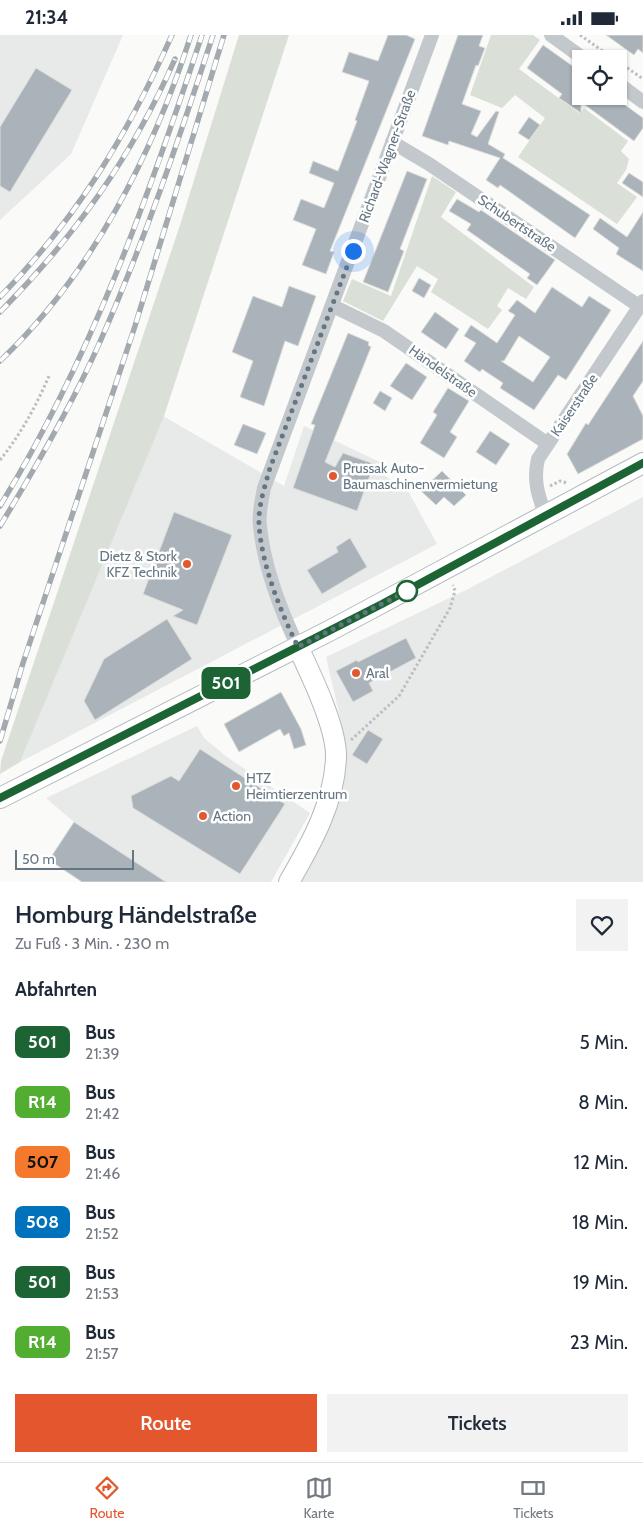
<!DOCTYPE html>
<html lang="de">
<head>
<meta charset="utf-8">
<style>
  :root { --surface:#fff; --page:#f2f2f3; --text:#1f2937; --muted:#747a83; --line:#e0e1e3; --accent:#e4572e }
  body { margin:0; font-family:Cabin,sans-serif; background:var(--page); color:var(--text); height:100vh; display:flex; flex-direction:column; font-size:19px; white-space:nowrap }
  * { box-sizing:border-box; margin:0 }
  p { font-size:16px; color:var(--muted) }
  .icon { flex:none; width:28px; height:28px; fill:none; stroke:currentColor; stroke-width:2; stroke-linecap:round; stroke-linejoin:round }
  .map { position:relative; height:847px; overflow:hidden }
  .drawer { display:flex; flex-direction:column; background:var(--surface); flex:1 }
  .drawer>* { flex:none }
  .badge { padding:0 10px; border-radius:8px; font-size:18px; line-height:32px }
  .fabs { position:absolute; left:572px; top:15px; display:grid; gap:10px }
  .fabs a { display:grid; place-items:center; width:55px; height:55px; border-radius:0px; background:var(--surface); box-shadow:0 1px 4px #0004; font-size:25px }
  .scale { position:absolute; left:15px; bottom:12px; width:119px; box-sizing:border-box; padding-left:5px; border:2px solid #657683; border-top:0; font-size:14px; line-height:18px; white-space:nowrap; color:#657683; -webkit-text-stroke:4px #fff; paint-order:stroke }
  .you { position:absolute; width:25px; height:25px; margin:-12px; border:4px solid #fff; border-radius:50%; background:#1a73e8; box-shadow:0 0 0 8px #1a73e833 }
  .map>.badge { position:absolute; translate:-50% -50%; box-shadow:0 0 0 2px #fff }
  h2 { padding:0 15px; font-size:19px; line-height:45px }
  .round { display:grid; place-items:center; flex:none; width:52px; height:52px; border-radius:0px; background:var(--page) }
  .summary { display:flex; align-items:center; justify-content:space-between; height:85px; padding:0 15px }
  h1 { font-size:24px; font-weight:600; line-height:38px }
  .cta { display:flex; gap:10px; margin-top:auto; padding:10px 15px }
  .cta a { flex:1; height:58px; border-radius:0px; background:var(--accent); color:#fff; font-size:20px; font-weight:600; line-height:58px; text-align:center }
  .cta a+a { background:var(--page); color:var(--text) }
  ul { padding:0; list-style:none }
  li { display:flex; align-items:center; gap:15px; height:60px; padding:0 15px }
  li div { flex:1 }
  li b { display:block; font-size:19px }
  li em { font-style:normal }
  li .badge { min-width:55px; font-weight:700; text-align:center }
  .status { display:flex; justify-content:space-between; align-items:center; height:35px; padding:0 25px; background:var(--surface); direction:ltr }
  .status svg { height:14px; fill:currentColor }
  .tabs { display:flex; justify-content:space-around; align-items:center; height:70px; border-top:1px solid var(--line); background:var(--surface); font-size:14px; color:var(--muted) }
  .tabs a { display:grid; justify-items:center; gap:2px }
  .tabs .on { color:var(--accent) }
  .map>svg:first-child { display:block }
  .built { fill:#e8e9e9 }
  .green { fill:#dadfd7 }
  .building { fill:#aab3b9; stroke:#dcdcda; fill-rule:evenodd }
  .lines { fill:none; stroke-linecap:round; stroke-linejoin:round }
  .secondary-casing { stroke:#b3babf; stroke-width:22 }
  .path { stroke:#bbbfc2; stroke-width:3; stroke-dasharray:2.5 2.5; stroke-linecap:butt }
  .street { stroke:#c3c8cc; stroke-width:14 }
  .secondary { stroke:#fff; stroke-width:20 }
  .rail-casing { stroke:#a2aab0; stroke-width:5.5 }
  .rail { stroke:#fff; stroke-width:4; stroke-dasharray:11; stroke-linecap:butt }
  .line-casing { stroke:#fff; stroke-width:11 }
  .line { stroke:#1c6434; stroke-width:8 }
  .walk { stroke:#657683; stroke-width:5; stroke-dasharray:0 9 }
  .poi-dot { fill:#e4572e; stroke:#fff; stroke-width:2 }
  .stop-dot { fill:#fff; stroke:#1c6434; stroke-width:2.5 }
  .labels { text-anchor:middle; stroke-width:5; stroke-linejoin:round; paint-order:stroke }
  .street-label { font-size:14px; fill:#657683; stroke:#fff }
  .poi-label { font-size:14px; fill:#657683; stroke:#fff; text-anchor:start }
</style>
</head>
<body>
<div class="status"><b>21:34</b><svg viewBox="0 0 49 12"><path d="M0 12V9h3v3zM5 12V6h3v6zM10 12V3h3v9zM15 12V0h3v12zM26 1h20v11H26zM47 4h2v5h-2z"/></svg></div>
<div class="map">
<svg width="643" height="847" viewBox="0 0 643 847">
  <rect width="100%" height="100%" fill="#fafaf8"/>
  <!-- built -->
  <g class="built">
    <path d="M0,0h123l-52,119 -71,66z"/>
    <path d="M163,381l121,70 20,-60 80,38 -2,10 26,17 29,53 -417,218z"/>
    <path d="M643,462v385h-349l51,-124 -4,-36 -15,-65 140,-67z"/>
    <path d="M197,691l7,12 23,19 83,56 -39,69h-105l-92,-60 -28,-24z"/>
  </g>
  <!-- green -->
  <g class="green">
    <path d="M239,0h50l-125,381 -144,346 -20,12 1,-13 180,-539z"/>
    <path d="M491,0h42l7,5 -21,29 60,44 5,-5 44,33 -7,10 8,8 -3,11 -9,13 20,14 -20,27 -99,-67 27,-39 -30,-23 -13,13 -32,-13z"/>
    <path d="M432,141l24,16 -15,25 93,70 -8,12 -18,-11 -11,18 5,4 -14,19 -57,-37 7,-13 -21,-13 -34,55 -40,-20 9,-22 39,17z"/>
  </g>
  <!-- building -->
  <g class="building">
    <path d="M388,0h18l9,4 -85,212 4,1 -8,22 -24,-9 14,-36 -23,-9 8,-21 23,9 10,-25 -25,-10 4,-12 25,10 19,-50 -2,-1 14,-39 -27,-9 7,-20 29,9z"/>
    <path d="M458,0h25l-4,11 6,2 -7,18 -2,-1 -14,39 19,7 -10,23 6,3 19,-26 3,1 -11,32 17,10 -2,4 11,7 76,50 -15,23 -75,-53 -2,3 -12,-8 14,-22 -51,-17 -1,4 -26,-9z"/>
    <path d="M606,0h37v18l-5,-4 -4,6z"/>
    <path d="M543,10l38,27v24h32l30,22v10l-9,13 -53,-39v11l-22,-15 3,-4 -35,-26z"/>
    <path d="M36,33l36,22 -62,102 -10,-6v-59z"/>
    <path d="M529,82l11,8 -11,15 -11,-7z"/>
    <path d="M407,136l20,8 -27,70 4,2 -16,41 -25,-10z"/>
    <path d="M629,138l14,9v15l-21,-14z"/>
    <path d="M457,164l22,13 2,-2 74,50 -18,25 -10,-7 3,-4 -63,-44 4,-6 -22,-13z"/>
    <path d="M643,177v59l-27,-17 3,-6 -26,-19 7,-11 27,19z"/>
    <path d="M419,243l12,7 -7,13 -12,-7z"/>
    <path d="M289,251l27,10 -18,50 -13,-5 -21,65 -24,-9 13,-36 -21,-9 21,-56 29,11z"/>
    <path d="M552,252l30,20 7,-11 22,14 -45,70 -8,-5 -24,35 -34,-22 3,-5 -21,-14 -2,3 -16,-11 12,-18 -12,-7 7,-11 26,18 18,-28 -7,-4 9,-11 18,13zM519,301l31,21 -17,25 -32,-21h3z"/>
    <path d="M435,277l24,17 -13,20 -25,-17z"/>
    <path d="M348,298l21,9 -1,3 3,2 -46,115 10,5 8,-14 31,11 -17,47 -64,-23 22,-63 -4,-1z"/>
    <path d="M643,306v40l-10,15 10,20v23l-65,35 -11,-20 19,-31 2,2z"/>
    <path d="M406,328l21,14 -15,23 -22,-14z"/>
    <path d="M448,353l21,13 -19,31 7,5 -13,21 -24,-15 17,-28 -4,-3z"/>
    <path d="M380,356l12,7 -7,13 -12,-8z"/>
    <path d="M243,389l23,9 -9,21 -23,-9z"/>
    <path d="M490,396l20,13 -14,21 -20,-13z"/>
    <path d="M442,436l24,24 -12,11 -10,-9 -8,8 -15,-14z"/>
    <path d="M174,477l58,23 -35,90 -24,-9 10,-6 -40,-16z"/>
    <path d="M350,503l17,29 -45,27 -15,-24 31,-18 -2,-5z"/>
    <path d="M167,584l25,40 -97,61 -11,-19 20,-42z"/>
    <path d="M406,603l10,20 -47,25 4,8 -20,11 -17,-31 21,-11 1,2z"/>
    <path d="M281,657l20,37 5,16 -12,4 -5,-16 -5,3 -4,-7 -41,23 -15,-28z"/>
    <path d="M368,695l15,9 -16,25 -15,-9z"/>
    <path d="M200,714l85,55 -45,70 -107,-66 -2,-12 40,-20 8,5z"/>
    <path d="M74,787l92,60h-84l-33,-22z"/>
  </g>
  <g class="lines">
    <!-- secondary casing -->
    <g class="secondary-casing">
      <g id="secondary">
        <path d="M0,763l331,-168 312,-167"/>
        <path d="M289,847c22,-38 47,-82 47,-128 -1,-30 -25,-79 -38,-107"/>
      </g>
    </g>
    <!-- path -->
    <g class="path">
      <path d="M580,0l34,24"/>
      <path d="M619,27l24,17"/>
      <path d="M0,425c21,-26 36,-54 49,-84"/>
      <path d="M550,451l10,-5 7,2"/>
      <path d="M351,705l48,-44 51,-88 5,-17 -2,-6"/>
    </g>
    <!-- street -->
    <g class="street">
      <path d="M551,0l33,24"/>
      <path d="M619,49l24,18"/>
      <path d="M392,107l37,22 210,142"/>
      <path d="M333,271l51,25 164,113"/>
      <path d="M546,481c-8,-20 -13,-36 -8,-57l105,-158"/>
      <path d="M298,612c-18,-38 -34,-79 -38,-121 -2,-12 2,-26 4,-38l168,-453"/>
    </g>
    <!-- secondary -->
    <use href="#secondary" class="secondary"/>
    <!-- rail casing -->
    <g class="rail-casing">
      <g id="rail">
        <path d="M0,262c77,-79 127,-161 172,-262"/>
        <path d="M0,277c75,-76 132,-155 175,-253"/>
        <path d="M0,326c92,-87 153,-207 191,-326"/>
        <path d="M0,471c92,-150 147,-305 202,-471"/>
        <path d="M0,491c36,-59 71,-119 99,-182 45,-101 80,-205 114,-309"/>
        <path d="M0,706l23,-78 112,-337 89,-291"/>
      </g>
    </g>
    <!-- rail -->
    <use href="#rail" class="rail"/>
  </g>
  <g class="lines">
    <!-- line casing -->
    <g class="line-casing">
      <path id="line" d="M0,763l382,-194 261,-141"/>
    </g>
    <!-- line -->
    <use href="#line" class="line"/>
    <!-- walk -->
    <path class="walk" d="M353,216l-83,217c-5,18 -12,38 -11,57 3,41 21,85 39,122l109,-56"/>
  </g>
  <!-- markers -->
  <g class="poi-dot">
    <circle cx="333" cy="441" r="5"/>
    <circle cx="187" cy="529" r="5"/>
    <circle cx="356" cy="638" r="5"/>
    <circle cx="236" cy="751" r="5"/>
    <circle cx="203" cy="781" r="5"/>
  </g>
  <circle class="stop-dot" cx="407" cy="556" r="10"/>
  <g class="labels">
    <!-- street labels -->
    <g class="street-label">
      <text transform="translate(387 121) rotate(-70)" y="5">Richard-Wagner-Straße</text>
      <text transform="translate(517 188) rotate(34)" y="5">Schubertstraße</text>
      <text transform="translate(443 336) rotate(35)" y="5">Händelstraße</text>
      <text transform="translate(574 370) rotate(-56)" y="5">Kaiserstraße</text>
    </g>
    <!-- poi labels -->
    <g class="poi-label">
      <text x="343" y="438">Prussak Auto-<tspan x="343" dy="16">Baumaschinenvermietung</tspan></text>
      <text x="177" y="526" text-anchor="end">Dietz &amp; Stork<tspan x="177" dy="16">KFZ Technik</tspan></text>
      <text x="366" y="643">Aral</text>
      <text x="246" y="748">HTZ<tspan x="246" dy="16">Heimtierzentrum</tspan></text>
      <text x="213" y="786">Action</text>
    </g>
  </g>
</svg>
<div class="fabs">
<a><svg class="icon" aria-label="locate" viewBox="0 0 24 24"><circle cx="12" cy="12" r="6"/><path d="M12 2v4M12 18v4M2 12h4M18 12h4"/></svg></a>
</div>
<div class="scale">50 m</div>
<div class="you" style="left:353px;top:216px"></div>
<b class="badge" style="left:226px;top:648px;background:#1c6434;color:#fff">501</b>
</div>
<section class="drawer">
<div class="summary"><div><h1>Homburg Händelstraße</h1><p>Zu Fuß · 3 Min. · 230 m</p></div><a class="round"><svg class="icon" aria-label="heart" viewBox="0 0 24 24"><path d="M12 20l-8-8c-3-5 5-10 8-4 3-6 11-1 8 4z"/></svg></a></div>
<h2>Abfahrten</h2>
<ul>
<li><span class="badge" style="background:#1c6434;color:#fff">501</span><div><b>Bus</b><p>21:39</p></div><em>5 Min.</em></li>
<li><span class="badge" style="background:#51ae31;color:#fff">R14</span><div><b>Bus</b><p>21:42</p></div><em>8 Min.</em></li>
<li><span class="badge" style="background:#f5792c;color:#111">507</span><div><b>Bus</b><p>21:46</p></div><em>12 Min.</em></li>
<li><span class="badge" style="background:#0072bc;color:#fff">508</span><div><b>Bus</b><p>21:52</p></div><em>18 Min.</em></li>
<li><span class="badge" style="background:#1c6434;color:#fff">501</span><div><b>Bus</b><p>21:53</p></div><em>19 Min.</em></li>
<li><span class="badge" style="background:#51ae31;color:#fff">R14</span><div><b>Bus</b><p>21:57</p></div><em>23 Min.</em></li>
</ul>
<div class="cta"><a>Route</a><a>Tickets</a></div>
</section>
<nav class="tabs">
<a class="on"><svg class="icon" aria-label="directions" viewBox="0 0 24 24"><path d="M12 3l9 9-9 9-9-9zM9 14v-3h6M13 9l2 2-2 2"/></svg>Route</a>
<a><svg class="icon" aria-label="map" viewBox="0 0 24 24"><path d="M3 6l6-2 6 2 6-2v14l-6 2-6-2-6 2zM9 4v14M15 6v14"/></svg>Karte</a>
<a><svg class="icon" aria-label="tickets" viewBox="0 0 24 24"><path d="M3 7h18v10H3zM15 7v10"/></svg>Tickets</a>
</nav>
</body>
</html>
